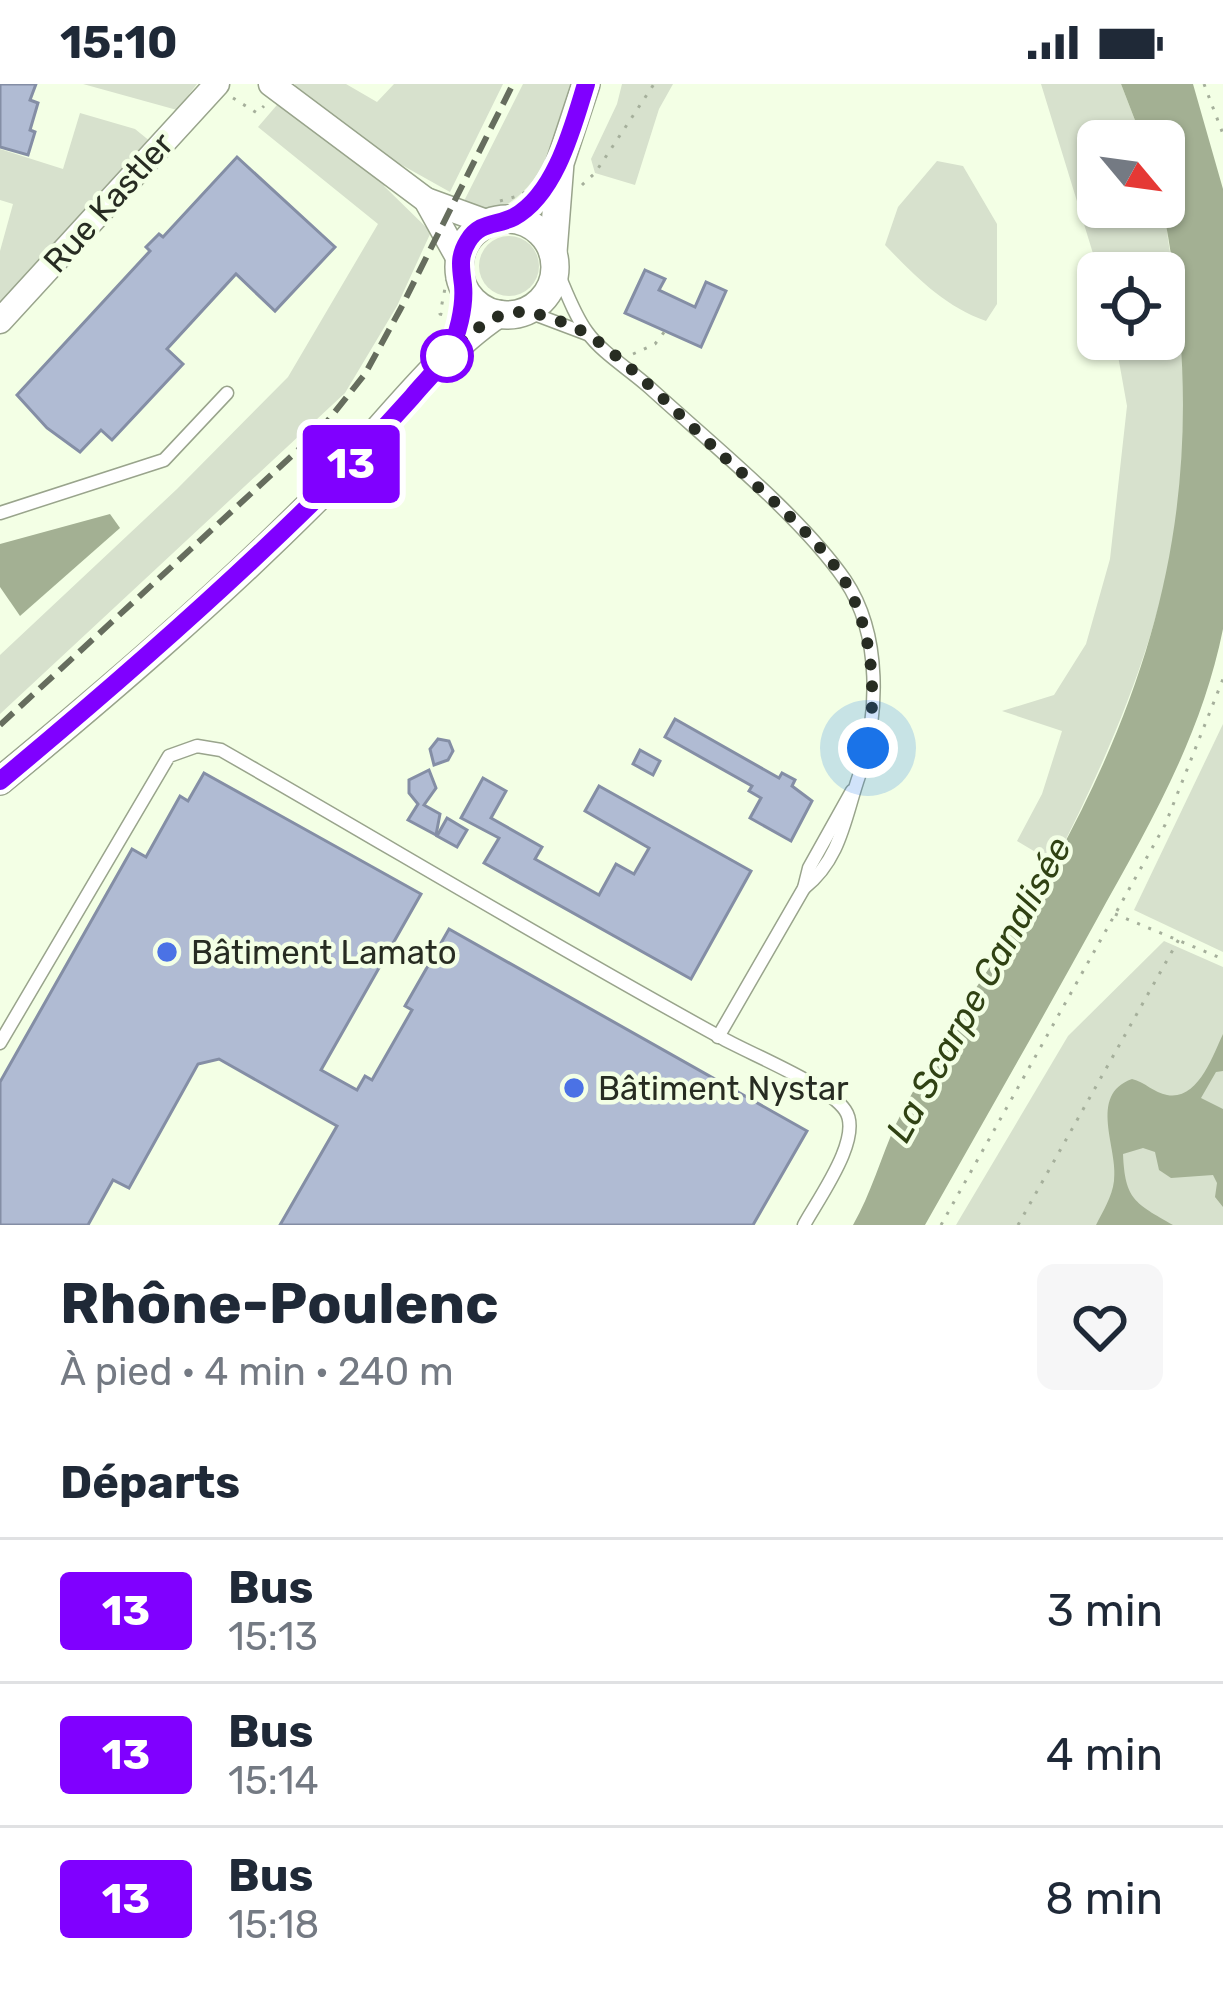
<!DOCTYPE html>
<html lang="fr">
<head>
<meta charset="utf-8">
<style>
  :root { --surface:#fff; --page:#f6f6f7; --text:#1f2937; --muted:#747a83; --line:#e0e1e3 }
  body { margin:0; font-family:Rubik,sans-serif; background:var(--page); color:var(--text); height:100vh; display:flex; flex-direction:column; font-size:45px; white-space:nowrap }
  * { box-sizing:border-box; margin:0 }
  p { font-size:39px; color:var(--muted) }
  .icon { flex:none; width:66px; height:66px; fill:none; stroke:currentColor; stroke-width:2; stroke-linecap:round; stroke-linejoin:round }
  .map { position:relative; height:1141px; overflow:hidden }
  .drawer { display:flex; flex-direction:column; background:var(--surface); flex:1 }
  .drawer>* { flex:none }
  .badge { padding:0 24px; border-radius:9px; font-size:42px; line-height:78px }
  .needle { width:78px; rotate:119deg }
  .fabs { position:absolute; left:1077px; top:36px; display:grid; gap:24px }
  .fabs a { display:grid; place-items:center; width:108px; height:108px; border-radius:18px; background:var(--surface); box-shadow:0 3px 9px #0004; font-size:60px }
  .you { position:absolute; width:60px; height:60px; margin:-30px; border:9px solid #fff; border-radius:50%; background:#1a73e8; box-shadow:0 0 0 18px #1a73e833 }
  .map>.badge { position:absolute; translate:-50% -50%; box-shadow:0 0 0 6px #fff }
  h2 { padding:0 60px; font-size:45px; line-height:108px }
  .round { display:grid; place-items:center; flex:none; width:126px; height:126px; border-radius:18px; background:var(--page) }
  .overview { display:flex; align-items:center; justify-content:space-between; height:204px; padding:0 60px }
  h1 { font-size:57px; font-weight:700; line-height:90px }
  ul { padding:0; list-style:none }
  li { display:flex; align-items:center; gap:36px; height:144px; padding:0 60px; border-top:3px solid var(--line) }
  li div { flex:1 }
  li b { display:block; font-size:45px }
  li em { font-style:normal }
  li .badge { min-width:132px; font-weight:700; text-align:center }
  .status { display:flex; justify-content:space-between; align-items:center; height:84px; padding:0 60px; background:var(--surface); direction:ltr }
  .status svg { height:33px; fill:currentColor }
  .map>svg:first-child { display:block }
  .green { fill:#d7e1cd }
  .water { fill:#a3b093 }
  .building { fill:#b0bbd3; stroke:#848ea5; stroke-width:3 }
  .lines { fill:none; stroke-linecap:round; stroke-linejoin:round }
  .service-casing { stroke:#99a48c; stroke-width:15 }
  .minor-casing { stroke:#99a48c; stroke-width:27 }
  .tertiary-casing { stroke:#99a48c; stroke-width:30 }
  .path { stroke:#a5af9b; stroke-width:3; stroke-dasharray:3 9; stroke-linecap:butt }
  .service { stroke:#fff; stroke-width:12 }
  .minor { stroke:#fff; stroke-width:24 }
  .tertiary { stroke:#fff; stroke-width:27 }
  .rail { stroke:#666d5e; stroke-width:6; stroke-dasharray:18 9; stroke-linecap:butt }
  .line-casing { stroke:#fff; stroke-width:27 }
  .line { stroke:#8000ff; stroke-width:18 }
  .walk { stroke:#272c22; stroke-width:12; stroke-dasharray:0 21.6 }
  .stop-dot { fill:#fff; stroke:#8000ff; stroke-width:6 }
  .poi-dot { fill:#4b72e5; stroke:#f3ffe5; stroke-width:4.5 }
  .labels { text-anchor:middle; stroke-width:9; stroke-linejoin:round; paint-order:stroke }
  .street-label { font-size:33px; fill:#272c22; stroke:#f3ffe5 }
  .poi-label { font-size:33px; fill:#272c22; stroke:#f3ffe5; text-anchor:start }
  .water-label { font-size:36px; font-style:italic; fill:#304213; stroke:#f3ffe5 }
</style>
</head>
<body>
<div class="status"><b>15:10</b><svg viewBox="0 0 49 12"><path d="M0 12V9h3v3zM5 12V6h3v6zM10 12V3h3v9zM15 12V0h3v12zM26 1h20v11H26zM47 4h2v5h-2z"/></svg></div>
<div class="map">
<svg width="1223" height="1141" viewBox="0 0 1223 1141">
  <rect width="100%" height="100%" fill="#f3ffe5"/>
  <!-- green -->
  <g class="green">
    <path d="M83,0h114l-20,26z"/>
    <path d="M295,0h51l31,18 17,-18h109l-53,108 -50,-28 -16,22 47,46 -34,74 -52,87 -345,321v-59l177,-166 111,-112 90,-153 -120,-97z"/>
    <path d="M523,0h49c-18,55 -27,111 -88,131l-21,-12z"/>
    <path d="M622,0h51l-14,25 -24,76 -40,-12 -4,-14 26,-55z"/>
    <path d="M1041,0h80l22,57h-45v66h66v-11l4,6c-5,30 5,60 9,90 6,39 8,79 8,118 3,161 -59,312 -131,453l-37,-22 25,-47 20,-63 -60,-20 52,-16 32,-51 24,-85 17,-153 -12,-67h49v-66h-65z"/>
    <path d="M80,29l55,16 16,13 -151,161v-52l13,-47 -13,-4v-51l63,20z"/>
    <path d="M937,77l26,5 34,58v80l-11,17c-42,-15 -70,-44 -101,-76l13,-38z"/>
    <circle cx="509" cy="182" r="30"/>
    <path d="M1223,640v228l-89,-42z"/>
    <path d="M1164,857l59,26v258h-267l112,-189z"/>
  </g>
  <!-- water -->
  <g class="water">
    <path d="M1121,0h72l30,105v440c-22,109 -74,196 -127,292 -56,102 -114,203 -171,304h-72c18,-31 28,-68 43,-101 9,-19 20,-37 30,-56 41,-71 91,-137 130,-209 116,-213 153,-400 109,-640l3,-17 -4,-6v-55h-21z"/>
    <path d="M110,430l10,14 -100,88 -20,-29v-43z"/>
    <path d="M1223,950v37l-7,1 -15,26 22,11v98l-8,-10 2,-14 -4,-8 -42,3 -12,-8 -4,-18 -12,-4 -20,6c2,46 12,49 50,71h-77c7,-14 16,-28 18,-44 5,-32 -27,-86 18,-102 13,3 22,14 35,16 31,6 46,-40 56,-61z"/>
  </g>
  <!-- building -->
  <g class="building">
    <path d="M0,0h36l-6,16 8,3 -8,27 5,2 -7,23 -28,-8z"/>
    <path d="M237,73l98,90 -60,64 -39,-37 -69,75 16,15 -71,76 -11,-10 -21,22 -33,-24 -30,-33 133,-144 -4,-4 13,-13 4,3z"/>
    <path d="M645,186l20,9 -6,11 36,17 11,-25 20,9 -25,56 -76,-34z"/>
    <path d="M675,635l104,59 3,-5 13,7 -3,6 20,15 -21,40 -41,-23 11,-20 -12,-7 3,-5 -87,-49z"/>
    <path d="M438,655l11,2 4,10 -5,9 -14,5 -4,-16z"/>
    <path d="M640,666l20,11 -7,14 -20,-11z"/>
    <path d="M429,686l7,18 -12,17 16,9 -4,21 -28,-15 10,-16 -9,-11v-13z"/>
    <path d="M204,689l217,121 -100,176 36,20 8,-14 7,4 40,-70 -7,-4 44,-77 358,202 -54,94h-473l57,-99 -118,-67 -21,5 -69,124 -16,-8 -25,45h-88v-143l132,-233 14,8 34,-61 8,5z"/>
    <path d="M483,694l23,13 -15,27 51,29 -7,12 64,36 17,-31 18,10 15,-26 -64,-37 14,-25 152,85 -60,108 -207,-116 15,-25 -38,-20z"/>
    <path d="M447,734l20,12 -10,17 -20,-11z"/>
  </g>
  <g class="lines">
    <!-- service casing -->
    <g class="service-casing">
      <g id="service">
        <path d="M555,182c10,22 18,47 32,66 15,21 42,37 62,55 59,54 151,128 196,193 37,55 34,136 14,196 -14,40 -18,83 -55,112"/>
        <path d="M526,227l61,23"/>
        <path d="M0,429l164,-53 63,-67"/>
        <path d="M718,953l86,-149 5,-20 43,-77"/>
        <path d="M0,959l169,-287 28,-10 24,4c166,95 331,195 499,287 30,17 108,48 125,73 19,27 -27,89 -41,115"/>
      </g>
    </g>
    <!-- minor casing -->
    <g class="minor-casing">
      <g id="minor">
        <path d="M271,0l155,116 34,61"/>
        <path d="M426,116l63,23"/>
        <path d="M0,237l217,-237"/>
      </g>
    </g>
    <!-- tertiary casing -->
    <g class="tertiary-casing">
      <g id="tertiary">
        <circle cx="507" cy="183" r="48"/>
        <path d="M553,168l7,-89 26,-79"/>
        <path d="M0,697c108,-89 214,-180 313,-279 58,-58 119,-144 185,-188"/>
      </g>
    </g>
    <!-- path -->
    <g class="path">
      <path d="M1204,0l19,50"/>
      <path d="M233,14l24,15 7,-7"/>
      <path d="M582,101l13,-12 59,-89"/>
      <path d="M500,117l21,-6 12,-9"/>
      <path d="M447,194l-7,36 13,4"/>
      <path d="M633,270l22,-10 10,-13"/>
      <path d="M1115,830l108,45"/>
      <path d="M941,1141l224,-400 58,-146"/>
      <path d="M1018,1141l161,-286"/>
    </g>
    <!-- service -->
    <use href="#service" class="service"/>
    <!-- minor -->
    <use href="#minor" class="minor"/>
    <!-- tertiary -->
    <use href="#tertiary" class="tertiary"/>
    <!-- rail -->
    <path class="rail" d="M0,641l322,-297 43,-54 36,-66 112,-224"/>
  </g>
  <g class="lines">
    <!-- line casing -->
    <g class="line-casing">
      <path id="line" d="M0,697c112,-93 221,-188 325,-291 30,-30 59,-62 87,-93 11,-14 26,-27 35,-42 11,-18 18,-49 16,-70 -2,-17 -5,-28 5,-44 12,-20 29,-15 46,-24 42,-23 59,-91 72,-133"/>
    </g>
    <!-- line -->
    <use href="#line" class="line"/>
    <!-- walk -->
    <path class="walk" d="M447,272c23,-23 50,-50 85,-43 18,3 45,14 60,24 46,34 87,78 129,117 38,35 104,88 127,133 26,51 28,106 20,161"/>
  </g>
  <!-- markers -->
  <circle class="stop-dot" cx="447" cy="272" r="24"/>
  <g class="poi-dot">
    <circle cx="167" cy="868" r="12"/>
    <circle cx="574" cy="1004" r="12"/>
  </g>
  <g class="labels">
    <!-- street labels -->
    <g class="street-label">
      <text transform="translate(108 118) rotate(-48)" y="12">Rue Kastler</text>
    </g>
    <!-- poi labels -->
    <g class="poi-label">
      <text x="191" y="880">Bâtiment Lamato</text>
      <text x="598" y="1016">Bâtiment Nystar</text>
    </g>
    <!-- water labels -->
    <g class="water-label">
      <text transform="translate(978 905) rotate(-61)" y="13">La Scarpe Canalisée</text>
    </g>
  </g>
</svg>
<div class="fabs">
<a><svg class="needle" viewBox="-14 -14 28 28"><path d="M0-13l5 13h-10z" fill="#e53935"/><path d="M0 13l5-13h-10z" fill="#747a83"/></svg></a>
<a><svg class="icon" aria-label="locate" viewBox="0 0 24 24"><circle cx="12" cy="12" r="6"/><path d="M12 2v4M12 18v4M2 12h4M18 12h4"/></svg></a>
</div>
<div class="you" style="left:868px;top:664px"></div>
<b class="badge" style="left:351px;top:380px;background:#8000ff;color:#fff">13</b>
</div>
<section class="drawer">
<div class="overview"><div><h1>Rhône-Poulenc</h1><p>À pied · 4 min · 240 m</p></div><a class="round"><svg class="icon" aria-label="heart" viewBox="0 0 24 24"><path d="M12 20l-8-8c-3-5 5-10 8-4 3-6 11-1 8 4z"/></svg></a></div>
<h2>Départs</h2>
<ul>
<li><span class="badge" style="background:#8000ff;color:#fff">13</span><div><b>Bus</b><p>15:13</p></div><em>3 min</em></li>
<li><span class="badge" style="background:#8000ff;color:#fff">13</span><div><b>Bus</b><p>15:14</p></div><em>4 min</em></li>
<li><span class="badge" style="background:#8000ff;color:#fff">13</span><div><b>Bus</b><p>15:18</p></div><em>8 min</em></li>
</ul>
</section>
</body>
</html>
